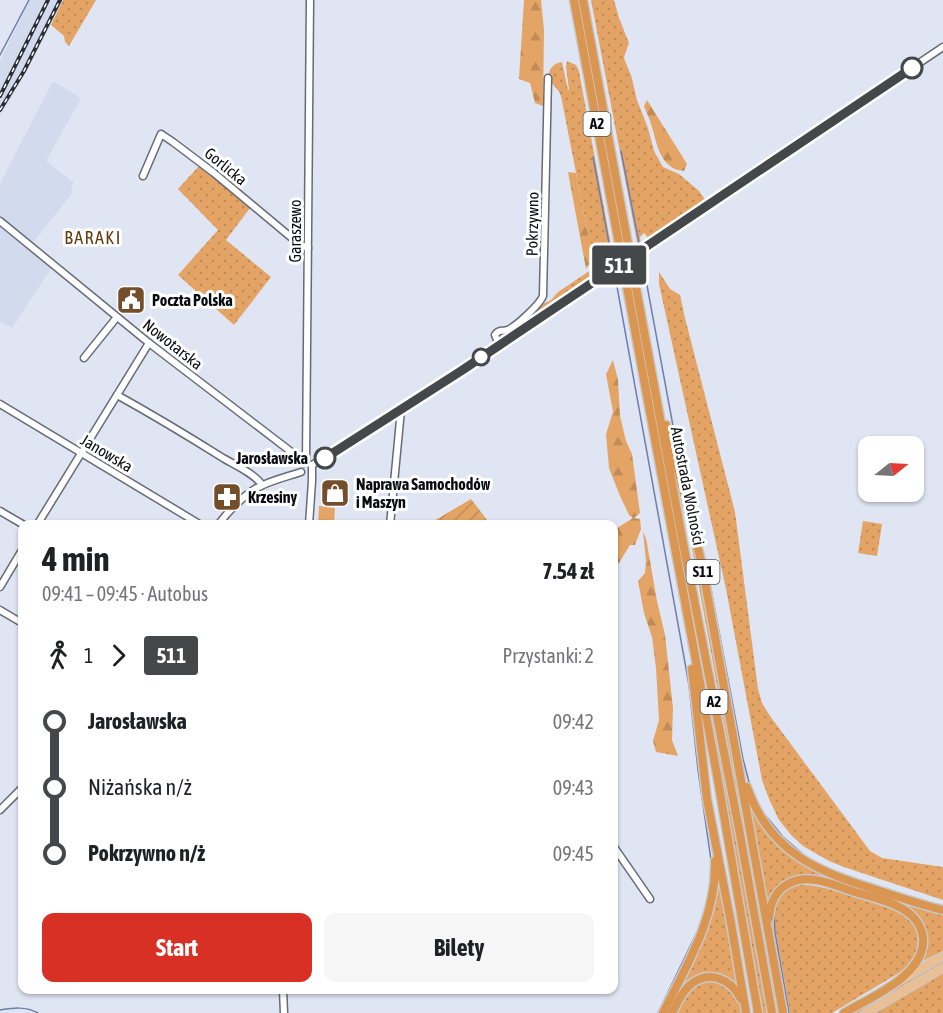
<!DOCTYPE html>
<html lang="pl">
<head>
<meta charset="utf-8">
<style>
  :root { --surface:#fff; --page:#f6f6f6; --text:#202124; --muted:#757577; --accent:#d93025 }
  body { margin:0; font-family:"Asap Condensed",sans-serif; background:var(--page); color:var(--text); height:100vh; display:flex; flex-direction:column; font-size:22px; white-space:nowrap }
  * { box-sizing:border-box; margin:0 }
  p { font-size:20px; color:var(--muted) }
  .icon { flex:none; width:33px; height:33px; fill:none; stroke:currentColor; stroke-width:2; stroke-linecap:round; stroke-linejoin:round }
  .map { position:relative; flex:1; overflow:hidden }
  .details { position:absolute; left:18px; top:520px; width:600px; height:474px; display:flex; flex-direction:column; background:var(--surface); border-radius:12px; box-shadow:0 2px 4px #0004 }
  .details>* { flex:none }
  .badge { padding:0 12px; border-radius:4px; font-size:21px; line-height:39px }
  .needle { width:39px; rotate:72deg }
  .buttons { position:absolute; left:858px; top:436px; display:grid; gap:12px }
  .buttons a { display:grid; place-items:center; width:66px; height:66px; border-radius:12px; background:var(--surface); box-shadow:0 2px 4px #0004; font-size:30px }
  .map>.badge { position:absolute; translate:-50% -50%; box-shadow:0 0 0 3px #fff }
  .legs { display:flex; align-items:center; gap:9px; height:66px; padding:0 24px; font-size:20px }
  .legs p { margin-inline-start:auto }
  .head { display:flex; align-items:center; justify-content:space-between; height:102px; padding:0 24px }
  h1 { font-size:33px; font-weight:700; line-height:45px }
  .button { display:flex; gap:12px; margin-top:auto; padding:12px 24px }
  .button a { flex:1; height:69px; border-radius:12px; background:var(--accent); color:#fff; font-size:24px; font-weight:700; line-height:69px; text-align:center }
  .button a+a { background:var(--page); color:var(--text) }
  ul { padding:0 24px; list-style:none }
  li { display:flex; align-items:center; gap:21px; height:66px; font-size:22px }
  li i { display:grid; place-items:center; width:9px; height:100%; margin:0 8px; background:currentColor }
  li i::after { content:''; width:15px; height:15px; margin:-8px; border:4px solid; border-radius:50%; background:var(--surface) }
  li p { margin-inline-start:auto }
  li:first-child i { background:linear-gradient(#0000 50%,currentColor 0) }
  li:last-child i { background:linear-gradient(currentColor 50%,#0000 0) }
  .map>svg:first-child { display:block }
  .built { fill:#d2daee }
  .grass { fill:url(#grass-dots) }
  .forest { fill:url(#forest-firs) }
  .garden { fill:url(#garden-furrows) }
  .pitch { fill:#e3a466 }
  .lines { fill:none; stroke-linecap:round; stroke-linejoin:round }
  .stream { stroke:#6e7eaf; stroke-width:1.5 }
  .minor-casing { stroke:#676b77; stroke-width:9 }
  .major-casing { stroke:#c9c9ca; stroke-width:10 }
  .highway-casing { stroke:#c9c9ca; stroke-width:11 }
  .minor { stroke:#fff; stroke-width:6 }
  .major { stroke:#e9bf96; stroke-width:8 }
  .highway { stroke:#da9550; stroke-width:8 }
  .rail-casing { stroke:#2c2e35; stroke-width:4 }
  .rail { stroke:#fff; stroke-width:1.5; stroke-dasharray:4.5; stroke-linecap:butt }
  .minor-bridge-casing { stroke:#676b77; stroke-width:9; stroke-linecap:butt }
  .minor-bridge { stroke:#fff; stroke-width:6 }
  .line-1-casing { stroke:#fff; stroke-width:14 }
  .line-1 { stroke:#45484a; stroke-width:9 }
  .stop-1-dot { fill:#fff; stroke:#45484a; stroke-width:3 }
  .labels { text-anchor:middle; stroke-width:6; stroke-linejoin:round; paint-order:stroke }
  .shield { fill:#fff; stroke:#535458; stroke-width:1.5 }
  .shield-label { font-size:15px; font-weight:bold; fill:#090b10 }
  .street-label { font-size:16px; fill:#090b10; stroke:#fff }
  .poi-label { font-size:16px; font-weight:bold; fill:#090b10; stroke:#fff; text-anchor:start }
  .stop-label { font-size:16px; font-weight:bold; fill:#090b10; stroke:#fff; text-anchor:end }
  .neighbourhood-label { font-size:18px; letter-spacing:1.5px; fill:#633b0e; stroke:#fff }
</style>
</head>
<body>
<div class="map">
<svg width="943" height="1013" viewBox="0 0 943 1013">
  <defs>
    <pattern id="grass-dots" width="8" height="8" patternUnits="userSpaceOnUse" patternTransform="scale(1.5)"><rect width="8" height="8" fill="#e3a466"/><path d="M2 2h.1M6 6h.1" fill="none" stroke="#c18c57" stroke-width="1.8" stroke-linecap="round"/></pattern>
    <pattern id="forest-firs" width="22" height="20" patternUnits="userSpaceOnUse" patternTransform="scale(1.5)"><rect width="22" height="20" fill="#e3a466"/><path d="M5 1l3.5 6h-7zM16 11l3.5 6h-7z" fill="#c18c57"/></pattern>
    <pattern id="garden-furrows" width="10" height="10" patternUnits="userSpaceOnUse" patternTransform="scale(1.5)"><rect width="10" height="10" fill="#e3a466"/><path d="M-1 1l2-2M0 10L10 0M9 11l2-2" fill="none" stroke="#c18c57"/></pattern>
  </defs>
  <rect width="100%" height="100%" fill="#e0e5f3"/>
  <!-- built -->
  <g class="built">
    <path d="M30,0h33l-36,71 -27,45v-55z"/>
    <path d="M53,81l28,17 -35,63 28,22 -3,6 1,4 -40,51 -32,-25v-35z"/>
    <path d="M0,227l52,40 -40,61 -12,-7z"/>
  </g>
  <!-- grass -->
  <g class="grass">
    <path d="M63,0h33l-27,46 -4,-4 -1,-6 -13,-11z"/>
    <path d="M591,0h23l5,18 10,25 -5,14 1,4 6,14 6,25 11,28 6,23 9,16 16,7 20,17 7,10 -57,38 -5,-6 -4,4 1,7 -1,1 -19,-94 18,95 -1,1z"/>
    <path d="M567,61l9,4 3,6 35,191 -4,3 -4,-3h-4l-4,3 5,5 -1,1 -102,68 -2,-4 43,-30 10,-5 7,-8 30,-20 6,-6 2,1 1,-1 -1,-2c2,-6 0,-11 0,-16l-5,-3 -3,-11 -27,-138c-3,-8 -8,-10 -11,-16 -4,-10 4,-17 12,-18l6,28 1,-1 -3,-22z"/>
    <path d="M199,166l51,42 -24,32 45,37 -37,48 -56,-50 40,-45 -40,-41z"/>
    <path d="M626,267h3l107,567 33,179h-8z"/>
    <path d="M659,272l11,17 10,6 5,23 50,194 23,177 4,14 8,13 100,135 12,7 61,9v33l-99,-33 -15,-6 -26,-15 -11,-10 -13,-16 -10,-21 -7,-19 -36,-191 -67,-305z"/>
    <path d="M863,521l19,3 -5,32 -19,-3z"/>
    <path d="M694,542l87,471h-4l-86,-470z"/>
    <path d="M745,793l9,15 44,51 145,53v39l-22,11 2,-5 -9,-44 -117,-36 -30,30z"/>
    <path d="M718,875l22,114 -37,-13 -34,37h-4l37,-77z"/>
    <path d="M798,882h6l17,2 77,25 14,10 6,9 2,5 1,12 -5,14 -12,11 -72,43h-42l-16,-92c0,-51 43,-36 74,-26 17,5 33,10 49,16 22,13 24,25 18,47 11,-22 1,-36 -17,-48 -14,-6 -29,-10 -44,-15 -29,-9 -79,-28 -81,21 0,13 3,25 5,37 3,20 7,40 10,60h-1c-4,-24 -21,-90 -13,-110 5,-11 13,-17 24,-21z"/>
    <path d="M943,960v5l-84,48h-8z"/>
    <path d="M943,973v40h-68z"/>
    <path d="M709,980l17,4 13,17 4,12h-68c10,-19 13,-26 34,-33z"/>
  </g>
  <!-- forest -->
  <g class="forest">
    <path d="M524,0h17l3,30 -1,76 -8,-3 -5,-20 -11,-4z"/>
    <path d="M647,100l40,64 -3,7c-25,-2 -27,-29 -33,-47 -2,-7 -5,-12 -7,-18z"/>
    <path d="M568,172l8,1 12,61 5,13 -1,14 -6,8z"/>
    <path d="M613,360l5,20 2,36 6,25 6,13 8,59 -6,5 6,1 1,10 -6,16h-5l-16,26v-41l19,-12 -4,-3 -9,-19 -11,-28 -3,-34 7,-22 -7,-38z"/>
    <path d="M643,532l3,6 11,63 8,34 8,73 -1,32 6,16 -22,-4 -3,-11 6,-21 -3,-52 -4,-31 -8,-24 -6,-32 7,-8 1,-12z"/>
  </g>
  <!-- garden -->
  <path class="garden" d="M471,499l20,26h-64z"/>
  <!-- pitch -->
  <path class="pitch" d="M319,506l16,2 -1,17h-16z"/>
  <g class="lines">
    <!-- stream -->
    <g class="stream">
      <path d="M0,55l29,-55"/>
      <path d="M621,151l19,97"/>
      <path d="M593,157l20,108"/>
      <path d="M641,253l35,189 31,126 36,191 7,27"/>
      <path d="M614,270l75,415 9,85 13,90"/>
      <path d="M694,549l5,30"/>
      <path d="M766,816l17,21 21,18"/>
      <path d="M855,879l64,20"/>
      <path d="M935,904l8,2"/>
      <path d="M774,913l1,19 14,81"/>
      <path d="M0,1010c13,-2 26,-4 38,3"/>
      <path d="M658,1013l39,-81"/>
    </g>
    <!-- minor casing -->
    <g class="minor-casing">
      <g id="minor">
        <path d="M143,176l18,-42 12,8 41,31 85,71 9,4"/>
        <path d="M0,221l149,122 149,114 6,6"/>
        <path d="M649,245l294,-198"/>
        <path d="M499,345l-4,-10c4,-6 6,-3 12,-5 9,-3 33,-26 36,-34l5,-218"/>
        <path d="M84,358l33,-41"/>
        <path d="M117,395c36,20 71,41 106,63 12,7 32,16 39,27"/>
        <path d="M0,404l201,121"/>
        <path d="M306,462l4,-462"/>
        <path d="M312,465l89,-55 203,-135"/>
        <path d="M0,511l24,14"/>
        <path d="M37,525l112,-182"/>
        <path d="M218,525c9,-12 21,-25 34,-34 12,-9 34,-14 49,-19"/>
        <path d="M309,525l3,-44v-16"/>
        <path d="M390,525l11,-115"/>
        <path d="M0,587l22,-37"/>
        <path d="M0,610l22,13"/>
        <path d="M0,810l22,-22"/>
        <path d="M614,847l36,52"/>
        <path d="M283,990l1,23"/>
      </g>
    </g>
    <!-- major casing -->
    <g class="major-casing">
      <g id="major">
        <path d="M903,979l40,-23"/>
        <path d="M866,1013l77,-45"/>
      </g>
    </g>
    <!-- highway casing -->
    <g class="highway-casing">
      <g id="highway">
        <path d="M574,0l143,775 41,238"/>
        <path d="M583,0l100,543 56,286 33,184"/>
        <path d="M666,425l25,95 11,45 81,448"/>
        <path d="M692,669l15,130 24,124 15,90"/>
        <path d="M747,787c23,67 72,85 133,104 21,7 42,14 63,19"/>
        <path d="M769,918c1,-16 8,-30 23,-36 20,-8 44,4 63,10 17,5 36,9 51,19 9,6 16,16 17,27 3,37 -52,59 -79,75"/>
        <path d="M663,1013c24,-48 54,-97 52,-152"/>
        <path d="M672,1013c5,-10 10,-21 18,-28 19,-16 41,-6 51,14"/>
      </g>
    </g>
    <!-- minor -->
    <use href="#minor" class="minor"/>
    <!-- major -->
    <use href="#major" class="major"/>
    <!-- highway -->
    <use href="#highway" class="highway"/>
    <!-- rail casing -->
    <g class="rail-casing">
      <g id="rail">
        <path d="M0,96l48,-96"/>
        <path d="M0,110l24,-39 36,-71"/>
      </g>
    </g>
    <!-- rail -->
    <use href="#rail" class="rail"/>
    <!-- minor-bridge casing -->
    <g class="minor-bridge-casing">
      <path id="minor-bridge" d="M604,275l45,-30"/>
    </g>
    <!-- minor-bridge -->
    <use href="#minor-bridge" class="minor-bridge"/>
  </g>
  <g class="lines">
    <!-- line-1 casing -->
    <g class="line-1-casing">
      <path id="line-1" d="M325,458l136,-87 451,-303"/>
    </g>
    <!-- line-1 -->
    <use href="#line-1" class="line-1"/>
  </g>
  <!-- icons -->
  <defs>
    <g id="civic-square" transform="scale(1.5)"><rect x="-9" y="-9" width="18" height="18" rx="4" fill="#744e2a" stroke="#fff"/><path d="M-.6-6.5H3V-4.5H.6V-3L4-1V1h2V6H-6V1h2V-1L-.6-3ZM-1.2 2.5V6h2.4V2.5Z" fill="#fff"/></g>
    <g id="shop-square" transform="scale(1.5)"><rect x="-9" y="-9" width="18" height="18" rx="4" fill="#744e2a" stroke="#fff"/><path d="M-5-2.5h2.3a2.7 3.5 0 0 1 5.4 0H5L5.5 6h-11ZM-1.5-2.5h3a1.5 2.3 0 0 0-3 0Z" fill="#fff"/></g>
    <g id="pharmacy-square" transform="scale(1.5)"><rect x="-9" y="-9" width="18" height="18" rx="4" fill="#744e2a" stroke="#fff"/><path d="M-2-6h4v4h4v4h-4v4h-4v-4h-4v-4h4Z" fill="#fff"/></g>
  </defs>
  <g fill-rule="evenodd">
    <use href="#civic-square" x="131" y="300"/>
    <use href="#shop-square" x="335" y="493"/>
    <use href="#pharmacy-square" x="227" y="497"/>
  </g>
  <!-- markers -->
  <g class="stop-1-dot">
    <circle cx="912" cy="68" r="10"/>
    <circle cx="481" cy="357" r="8"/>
    <circle cx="325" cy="458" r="10"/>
  </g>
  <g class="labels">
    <!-- shield labels -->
    <g class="shield">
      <rect x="583.5" y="112" width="27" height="24" rx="4.5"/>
      <rect x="686.5" y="560" width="33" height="24" rx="4.5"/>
      <rect x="700.5" y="690" width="27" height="24" rx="4.5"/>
    </g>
    <g class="shield-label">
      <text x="597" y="129">A2</text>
      <text x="703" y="577">S11</text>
      <text x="714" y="707">A2</text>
    </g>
    <!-- street labels -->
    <g class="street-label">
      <text transform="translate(226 166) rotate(39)" y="6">Gorlicka</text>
      <text transform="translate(532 224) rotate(-89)" y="6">Pokrzywno</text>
      <text transform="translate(295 231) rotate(-90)" y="6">Garaszewo</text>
      <text transform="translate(173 344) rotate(38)" y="6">Nowotarska</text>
      <text transform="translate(107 453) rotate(31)" y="6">Janowska</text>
      <text transform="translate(688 486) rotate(79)" y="6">Autostrada Wolności</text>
    </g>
    <!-- poi labels -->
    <g class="poi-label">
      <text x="152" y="306">Poczta Polska</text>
      <text x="356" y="490">Naprawa Samochodów<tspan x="356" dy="18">i Maszyn</tspan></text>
      <text x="248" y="503">Krzesiny</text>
    </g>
    <!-- stop labels -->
    <g class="stop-label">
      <text x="308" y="464">Jarosławska</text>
    </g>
    <!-- neighbourhood labels -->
    <g class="neighbourhood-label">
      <text x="93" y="244">BARAKI</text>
    </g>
  </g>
</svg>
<div class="buttons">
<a><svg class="needle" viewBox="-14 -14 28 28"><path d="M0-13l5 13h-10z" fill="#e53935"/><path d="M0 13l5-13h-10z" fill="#757577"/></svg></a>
</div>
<b class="badge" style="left:619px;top:265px;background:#45484a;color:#fff">511</b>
<section class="details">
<div class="head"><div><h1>4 min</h1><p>09:41 – 09:45 · Autobus</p></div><b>7.54 zł</b></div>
<div class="legs"><svg class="icon" aria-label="walk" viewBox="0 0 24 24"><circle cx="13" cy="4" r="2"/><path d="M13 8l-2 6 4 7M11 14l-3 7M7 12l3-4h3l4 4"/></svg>1<svg class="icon" aria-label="forward" viewBox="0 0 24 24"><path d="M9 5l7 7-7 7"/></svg><b class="badge" style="background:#45484a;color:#fff">511</b><p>Przystanki: 2</p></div>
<ul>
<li><i style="color:#45484a"></i><b>Jarosławska</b><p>09:42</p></li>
<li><i style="color:#45484a"></i><span>Niżańska n/ż</span><p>09:43</p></li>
<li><i style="color:#45484a"></i><b>Pokrzywno n/ż</b><p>09:45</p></li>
</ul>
<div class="button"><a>Start</a><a>Bilety</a></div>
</section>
</div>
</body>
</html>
